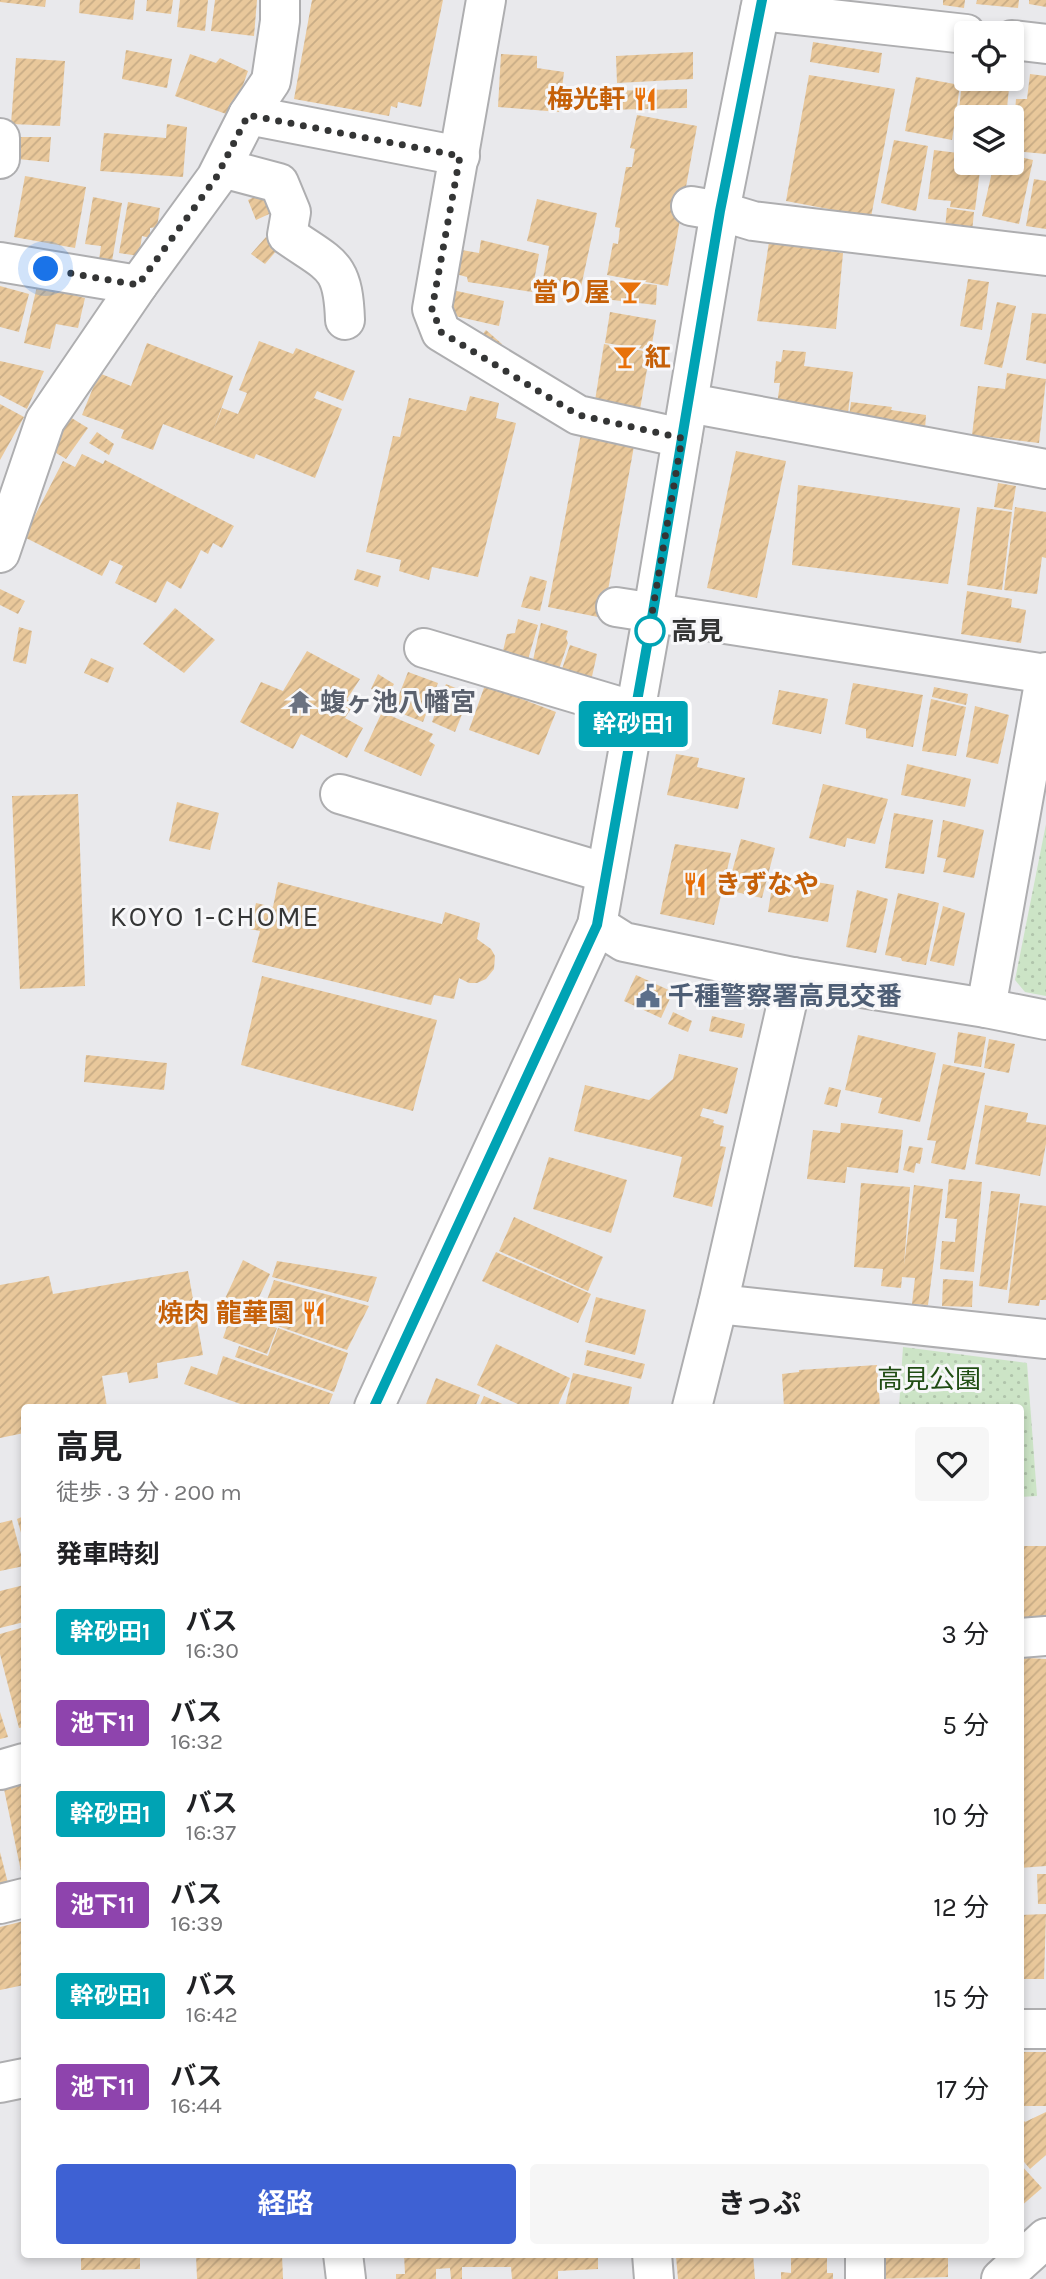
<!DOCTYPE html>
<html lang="ja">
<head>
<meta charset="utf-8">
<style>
  :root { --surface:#fff; --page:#f6f6f6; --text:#202124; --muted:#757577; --accent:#3e61d3 }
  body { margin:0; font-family:Karla,"Noto Sans JP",sans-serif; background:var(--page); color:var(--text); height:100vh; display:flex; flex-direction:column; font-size:26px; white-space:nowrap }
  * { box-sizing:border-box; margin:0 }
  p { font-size:23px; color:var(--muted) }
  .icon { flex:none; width:38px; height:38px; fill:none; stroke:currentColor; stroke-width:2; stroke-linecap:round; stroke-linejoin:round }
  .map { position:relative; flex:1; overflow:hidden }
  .details { position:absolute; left:21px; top:1404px; width:1003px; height:854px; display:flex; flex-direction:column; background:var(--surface); border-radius:7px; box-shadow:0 4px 10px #0003 }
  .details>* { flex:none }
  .badge { padding:0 14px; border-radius:5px; font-size:24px; line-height:46px }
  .buttons { position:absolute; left:954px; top:21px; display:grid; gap:14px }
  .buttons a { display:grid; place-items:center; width:70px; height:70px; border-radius:7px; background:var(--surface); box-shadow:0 4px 10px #0003; font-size:35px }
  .you { position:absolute; width:35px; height:35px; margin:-18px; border:5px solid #fff; border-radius:50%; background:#1a73e8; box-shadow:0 0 0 10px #1a73e833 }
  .map>.badge { position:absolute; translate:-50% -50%; box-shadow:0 0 0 4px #fff }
  h2 { padding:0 35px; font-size:26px; line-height:63px }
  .round { display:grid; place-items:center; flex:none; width:74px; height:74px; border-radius:7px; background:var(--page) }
  .head { display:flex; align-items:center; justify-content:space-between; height:119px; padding:0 35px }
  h1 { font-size:33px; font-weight:700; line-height:52px }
  .button { display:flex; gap:14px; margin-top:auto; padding:14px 35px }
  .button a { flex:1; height:80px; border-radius:7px; background:var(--accent); color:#fff; font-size:28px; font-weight:700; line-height:80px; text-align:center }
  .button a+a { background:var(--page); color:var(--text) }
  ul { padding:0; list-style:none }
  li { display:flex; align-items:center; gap:21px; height:91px; padding:0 35px }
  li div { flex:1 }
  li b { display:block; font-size:26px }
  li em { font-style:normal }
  li .badge { min-width:77px; font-weight:700; text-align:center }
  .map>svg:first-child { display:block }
  .park { fill:url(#park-dots) }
  .building { fill:url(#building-hatch) }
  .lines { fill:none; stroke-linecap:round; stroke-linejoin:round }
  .street-casing { stroke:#aeaeb0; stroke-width:42 }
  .secondary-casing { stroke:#aeaeb0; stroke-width:42 }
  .street { stroke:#fff; stroke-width:38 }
  .secondary { stroke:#fff; stroke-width:38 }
  .line-casing { stroke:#fff; stroke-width:16 }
  .line { stroke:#00a3b4; stroke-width:10 }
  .walk { stroke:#343535; stroke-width:7; stroke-dasharray:0 12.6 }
  .stop-dot { fill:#fff; stroke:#00a3b4; stroke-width:3.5 }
  .labels { text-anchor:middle; stroke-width:6; stroke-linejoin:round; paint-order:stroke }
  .food-label { font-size:26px; font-weight:bold; fill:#c56008; stroke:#f7f7f9; text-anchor:end }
  .stop-label { font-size:26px; font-weight:bold; fill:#343535; stroke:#f7f7f9; text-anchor:start }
  .worship-label { font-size:26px; font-weight:bold; fill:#5b616d; stroke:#f7f7f9; text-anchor:start }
  .service-label { font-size:26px; font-weight:bold; fill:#4e5e75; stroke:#f7f7f9; text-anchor:start }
  .park-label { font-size:26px; fill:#204d13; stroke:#f7f7f9 }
  .neighbourhood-label { font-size:28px; letter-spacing:2px; fill:#343535; stroke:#f7f7f9 }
</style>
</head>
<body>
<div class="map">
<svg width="1046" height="2279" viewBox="0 0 1046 2279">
  <defs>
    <pattern id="park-dots" width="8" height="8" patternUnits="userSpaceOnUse" patternTransform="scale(1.75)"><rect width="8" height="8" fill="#cce4c6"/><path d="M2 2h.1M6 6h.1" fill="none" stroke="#b0c4ab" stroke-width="1.8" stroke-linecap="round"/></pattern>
    <pattern id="building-hatch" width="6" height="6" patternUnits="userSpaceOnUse" patternTransform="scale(1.75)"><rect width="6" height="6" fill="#e9c89b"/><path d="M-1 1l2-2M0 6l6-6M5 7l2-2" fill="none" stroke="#c8ac86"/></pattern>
  </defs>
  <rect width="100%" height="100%" fill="#e9e9ec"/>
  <!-- park -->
  <g class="park">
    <path d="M1046,824v172l-21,-4 -10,-12z"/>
    <path d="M903,1347l124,16 10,133 -17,1v-90h-121z"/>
  </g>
  <!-- building -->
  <g class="building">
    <path d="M0,0h46l-1,7 -45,-5z"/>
    <path d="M80,0h55l-2,20 -54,-7z"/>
    <path d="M147,0h26l-2,14 -25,-3z"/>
    <path d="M180,0h28l-3,31 -28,-4z"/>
    <path d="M215,0h42l-3,36 -43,-5z"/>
    <path d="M312,0h131l-22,107 -23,-5 -1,6 -6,-2 -2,10 -95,-17z"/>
    <path d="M943,0h22l-1,8 -21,-3z"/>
    <path d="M977,0h42l-1,8 -42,-4z"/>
    <path d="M1029,0h17v7l-17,-3z"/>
    <path d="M813,42l69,11 -3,20 -69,-11z"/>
    <path d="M126,50l46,9 -5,29 -45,-9z"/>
    <path d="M693,52v27l-76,4 -1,-27z"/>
    <path d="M190,54l26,9 4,-5 28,13 -16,45 -57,-20z"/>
    <path d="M501,54l36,2v12l27,4 -5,40 -61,-5z"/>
    <path d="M16,58l49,3 -5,65 -49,-2z"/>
    <path d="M1030,74l16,2v78l-34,-3 4,-52h11z"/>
    <path d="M809,75l86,14 -24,128 -85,-16z"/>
    <path d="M916,77l44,8 -8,55 -47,-9z"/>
    <path d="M985,79h25l-4,38h-40v24l-10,-1 6,-59 23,3z"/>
    <path d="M687,89v19l-84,2 -1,-19z"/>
    <path d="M637,115l60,11 -29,160 -61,-11 6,-32 5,1 2,-16 -5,-1 11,-60h6l3,-18 -5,-1z"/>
    <path d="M167,124l20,3 -4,50 -83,-6 4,-38 62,5z"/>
    <path d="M17,137h34l-2,25 -32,-3z"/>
    <path d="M894,140l34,6 -12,65 -35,-8z"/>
    <path d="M934,150l32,4v9h15l-6,47 -25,-3 1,-6 -23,-2z"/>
    <path d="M1012,155l21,5 -14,64 -37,-8 12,-53h18z"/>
    <path d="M25,176l61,11 -11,61 -61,-11z"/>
    <path d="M1034,179l12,2v48l-20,-3z"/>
    <path d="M259,195l21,14 -24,11 -8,-20z"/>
    <path d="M93,197l29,6 -10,58 -13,-1 2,-14 -16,-2z"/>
    <path d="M537,199l60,14 -16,74 -38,-8 6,-33 -22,-5z"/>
    <path d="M128,202l32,6 -3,19 -7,1v10l-8,-2 -3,20 -20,-3z"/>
    <path d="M947,208l27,4 -2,20 -27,-3z"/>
    <path d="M266,237l12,12 -13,15 -14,-10z"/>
    <path d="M481,240l58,14 -7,38 -64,-10 -1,-5 -15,-4 4,-24 23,4z"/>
    <path d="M769,242l74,11 -7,76 -79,-8z"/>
    <path d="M968,279l21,3 -7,48 -22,-4z"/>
    <path d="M605,280l52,5 -1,20 -52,-6z"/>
    <path d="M0,286l29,8 -10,38 -19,-5z"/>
    <path d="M37,286l48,12 -7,30 -22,-4 -6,25 -26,-6z"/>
    <path d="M452,290l52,11 -5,25 -53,-12z"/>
    <path d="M997,302l19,4 -14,62 -18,-4z"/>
    <path d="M610,312l46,8 -5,30 -46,-7z"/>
    <path d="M1032,313l14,1v50l-20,-4z"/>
    <path d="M486,330l16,14 -4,5 -16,-14z"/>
    <path d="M259,341l34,13 3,-6 59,23 -12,30 -26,-10 -3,7 28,11 -27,69 -59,-24 -2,5 -91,-35 -10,26 -32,-12 3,-8 -42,-15 17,-42 32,13 16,-43 86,33 -21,58 10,-26 16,6 9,-21 -8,-3z"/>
    <path d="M604,344l46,8 -11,63 -45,-8z"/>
    <path d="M783,350l23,2 -2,14 49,6 -5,41 -71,-9 3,-21h-6l2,-22 5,1z"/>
    <path d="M0,361l44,10 -17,38 -27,-14z"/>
    <path d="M1007,373l39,6 -7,64 -67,-8 6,-49 27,3z"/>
    <path d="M470,396l29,7 -3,15 20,5 -38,154 -46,-10 -3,13 -30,-9 2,-11 -35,-8 27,-116 7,1 9,-39 57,13z"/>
    <path d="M851,402l41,5 -1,3 35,5 -1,14 -76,-12z"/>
    <path d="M0,404l24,13 -24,43z"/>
    <path d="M70,417l18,11 -22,31 -18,-11z"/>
    <path d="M97,432l17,12 -5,11 -20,-12z"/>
    <path d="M581,434l53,12 -31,172 -55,-11z"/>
    <path d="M736,451l50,10 -29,137 -50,-10z"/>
    <path d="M82,454l21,10 2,-4 129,66 -12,22 -9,-5 -5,11 -7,-4 -20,39 -14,-8 -11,22 -41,-20 8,-17 -13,-6 -8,16 -78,-39 39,-76 12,6z"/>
    <path d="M998,483l18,3 -4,24 -18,-3z"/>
    <path d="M798,485l162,23 -12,76 -156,-19z"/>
    <path d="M977,507l35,5 -10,78 -35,-5z"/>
    <path d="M1015,507l31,5v46l-4,-1 -5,37 -33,-4z"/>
    <path d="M357,569l24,7 -3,11 -24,-7z"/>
    <path d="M530,576l17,5 -7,30 -19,-4z"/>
    <path d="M0,589l25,12 -7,13 -18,-9z"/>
    <path d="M967,591l45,8 -1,8 15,3 -5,33 -60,-9z"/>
    <path d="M175,608l40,32 -31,33 -41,-29z"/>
    <path d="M518,619l20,6 -11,38 -25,-8 5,-21 8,-1z"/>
    <path d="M541,623l27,8 -2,7 2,5 -10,29 -26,-7z"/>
    <path d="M19,627l13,4 -6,33 -13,-3z"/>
    <path d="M570,645l27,9 -6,27 -30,-9z"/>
    <path d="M307,651l53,28 -13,20 7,5 -9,14 18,10 -16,30 -46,-24 -8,15 -53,-27 21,-40 22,9z"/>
    <path d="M91,658l23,10 -6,15 -24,-10z"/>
    <path d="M408,672l30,11 -15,39 -30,-12z"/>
    <path d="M378,674l16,10 -7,13 -16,-8z"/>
    <path d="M853,683l70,12 -10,52 -47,-9v-9l-21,-5z"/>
    <path d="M446,684l24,10 -15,38 -23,-10z"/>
    <path d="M485,685l71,27 -17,43 -70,-25z"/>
    <path d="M934,687l34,7 -2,11 -34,-8z"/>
    <path d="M779,690l49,9 -7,35 -49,-10z"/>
    <path d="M931,699l35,8 -10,49 -34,-5z"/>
    <path d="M975,706l34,9 -11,49 -32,-7z"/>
    <path d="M382,712l51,22 -4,7 6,4 -14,31 -57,-25z"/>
    <path d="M676,754l23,4 -2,9 48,11 -7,31 -71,-14z"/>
    <path d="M907,764l64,15 -6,28 -64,-12z"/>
    <path d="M823,784l65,15 -13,45 -28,-6 -2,9 -36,-9z"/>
    <path d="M78,794l7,192 -65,3 -8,-193z"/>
    <path d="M177,802l42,11 -9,37 -41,-9z"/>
    <path d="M894,813l39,7 -9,54 -39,-6z"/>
    <path d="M943,820l41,10 -10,48 -31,-6 3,-13 -9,-2z"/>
    <path d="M741,839l34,9 -13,50 -35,-8z"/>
    <path d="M675,844l56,9 -17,72 -54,-11z"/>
    <path d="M774,875l60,10 -6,37 -60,-10z"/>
    <path d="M278,882l164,42 3,-12 35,11 -3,16 14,10 4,7 -1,13 -8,10 -9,4h-8l-10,-5 -5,21 -20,-4 -3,10 -179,-43 8,-31 -10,-2 6,-26 17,4z"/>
    <path d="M857,890l31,9 -12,54 -30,-6z"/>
    <path d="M898,893l41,10 -13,62 -24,-4 -1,-3 -16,-3z"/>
    <path d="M943,906l22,7 -11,53 -24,-5z"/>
    <path d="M636,975l37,17 -12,26 -37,-17z"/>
    <path d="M262,976l175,44 -24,91 -172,-46z"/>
    <path d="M673,1012l19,9 -4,11 -20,-8z"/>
    <path d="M712,1016l33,8 -3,14 -33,-7z"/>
    <path d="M958,1032l28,5 -5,30 -27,-4z"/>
    <path d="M858,1035l78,18 -16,69 -42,-9 4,-15 -37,-8z"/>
    <path d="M989,1039l26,5 -6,29 -25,-5z"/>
    <path d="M679,1054l59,14 -11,46 -24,-6 -3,8 14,4 -1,3 11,3 -4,20 6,1 -14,60 -39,-10 9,-40 -108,-26 11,-46 64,15 24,-21z"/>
    <path d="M86,1055l81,8 -3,27 -80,-8z"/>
    <path d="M943,1064l42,9 -20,97 -34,-7 5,-22 -9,-1z"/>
    <path d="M829,1087l12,3 -4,17 -13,-3z"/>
    <path d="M985,1105l43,8 -2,9 20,3v19l-6,32 -65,-12z"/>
    <path d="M841,1123l62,7 -5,43 -51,-6 -2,16 -38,-4 6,-49 27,3z"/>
    <path d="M909,1146l14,2 -3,16 -4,-1 -2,10 -11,-3z"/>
    <path d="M549,1157l78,23 -16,53 -78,-24z"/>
    <path d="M949,1179l33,3 -8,90 -34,-3 2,-28 13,1 2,-23 -12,-1z"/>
    <path d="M861,1183l49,4 -6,78 10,-80 29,4 -15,116 -16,-1 3,-26 -13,-1 -1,11 -20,-2 2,-17 -29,-2z"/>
    <path d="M991,1191l29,3 -13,96 -28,-4z"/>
    <path d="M1020,1203l26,3v94h-6l-1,6 -31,-3z"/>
    <path d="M514,1217l89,40 -15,34 -89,-40z"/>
    <path d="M496,1252l95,42 -13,29 -96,-42z"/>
    <path d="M243,1260l27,14 -21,44 -27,-13z"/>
    <path d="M277,1261l100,16 -9,25 -96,-25z"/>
    <path d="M188,1271l15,84 -46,8 1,15 -29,5 -2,-11 -25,4 5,31h-83v26l-24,5v-153l49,-9 4,18z"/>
    <path d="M943,1279l30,2 -1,26 -30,-1z"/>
    <path d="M274,1280l95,26 -22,44 -87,-30z"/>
    <path d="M596,1297l50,13 -11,45 -50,-13z"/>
    <path d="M232,1312l45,16 -10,26 -44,-16z"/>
    <path d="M278,1328l70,25 -14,39 -99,-35 4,-11 29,10z"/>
    <path d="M496,1344l74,34 -13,29h-33l-47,-22z"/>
    <path d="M587,1350l58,14 -4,15 -57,-14z"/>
    <path d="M223,1356l110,38 -5,13h-79l-65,-23 7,-18 26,9z"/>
    <path d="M877,1365l3,42h-96l-2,-33 17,-2v-2z"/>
    <path d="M573,1373l59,14 -4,20h-63z"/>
    <path d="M436,1378l44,17 -5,12h-50z"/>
    <path d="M484,1396l25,11h-30z"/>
    <path d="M24,1516v27l-7,-24z"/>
    <path d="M12,1520l12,46 -24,5v-48z"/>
    <rect x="1020" y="1546" width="26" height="77"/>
    <path d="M24,1585v37l-24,6v-37z"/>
    <path d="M24,1627v100l-5,1 -19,-74v-20z"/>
    <path d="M1028,1658l18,1v207l-26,2v-209z"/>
    <path d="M0,1712l8,25 -8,2z"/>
    <path d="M24,1785v96h-1l-19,-92z"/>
    <path d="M0,1852l10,39 -10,2z"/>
    <path d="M1037,1874h9v30h-8z"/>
    <path d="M1046,1914l-2,65h-23l-1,-64z"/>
    <path d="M24,1921v64l-24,5v-63z"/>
    <rect x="1020" y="2052" width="26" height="54"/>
    <path d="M1046,2112v43l-16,14 -10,-12v-41l5,6z"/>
    <path d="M1020,2164l22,24 -22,19z"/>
    <path d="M81,2254h59v15l-59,1z"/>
    <path d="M196,2254h86l1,25h-86z"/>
    <path d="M404,2254h194v15l-40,2v8h-46l-1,-12h-49v12h-11l-1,-11 -14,1v10h-40v-5h9z"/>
    <path d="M716,2254v2l37,-2 2,25h-77l-2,-23z"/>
    <path d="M791,2254h36v19h6v6h-52v-7l10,1z"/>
    <path d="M875,2254h73v23l-73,2z"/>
  </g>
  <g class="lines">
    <!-- street casing -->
    <g class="street-casing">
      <g id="street">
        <path d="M486,0l-54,309 9,23 137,83 104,23"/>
        <path d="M760,11l206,23"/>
        <path d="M1012,40l34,4"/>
        <path d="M248,115l212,41"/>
        <path d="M0,138v21"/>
        <path d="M222,168l57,15 12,29 -4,23c44,31 56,28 58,85"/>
        <path d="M691,206l29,5 33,10 293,35"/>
        <path d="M0,262l138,23"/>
        <path d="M689,403l357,66"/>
        <path d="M0,553l45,-132 93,-136 78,-107 32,-63 23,-34 9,-60v-21"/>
        <path d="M616,607l430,67"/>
        <path d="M424,648l211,63"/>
        <path d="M340,794l266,79"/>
        <path d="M597,925l27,17 169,35 193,31 60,12"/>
        <path d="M986,1008l60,-336"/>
        <path d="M718,1304l328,35"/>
        <path d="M692,1407l26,-103 75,-327"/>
        <path d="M1020,1638l26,-2"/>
        <path d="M0,1770l24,-7"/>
        <path d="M0,1904l24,-6"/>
        <path d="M1020,2029h26"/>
        <path d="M0,2083l24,-5"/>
        <path d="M652,2254l2,25"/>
        <path d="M865,2279v-25"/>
        <path d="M1001,2279l45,-41"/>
      </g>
    </g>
    <!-- secondary casing -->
    <g class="secondary-casing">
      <g id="secondary">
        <path d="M374,1407l223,-482 56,-313 67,-401 42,-211"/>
        <path d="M343,2254l3,25"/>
      </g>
    </g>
    <!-- street -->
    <use href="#street" class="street"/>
    <!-- secondary -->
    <use href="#secondary" class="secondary"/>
  </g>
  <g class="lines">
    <!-- line casing -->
    <g class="line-casing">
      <path id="line" d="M374,1407l223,-482 56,-313 67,-401 42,-211"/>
    </g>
    <!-- line -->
    <use href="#line" class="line"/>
    <!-- walk -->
    <path class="walk" d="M46,269l92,16 78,-107 32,-63 212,41 -28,153 9,23 137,83 104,23 -34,199 2,-6"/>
  </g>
  <!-- icons -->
  <defs>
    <g id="restaurant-bare" transform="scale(1.89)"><path d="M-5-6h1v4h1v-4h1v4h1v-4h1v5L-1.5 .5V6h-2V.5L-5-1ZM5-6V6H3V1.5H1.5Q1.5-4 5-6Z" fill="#e8710a" stroke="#f7f7f9" stroke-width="2.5" paint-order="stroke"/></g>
    <g id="bar-bare" transform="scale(1.89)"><path d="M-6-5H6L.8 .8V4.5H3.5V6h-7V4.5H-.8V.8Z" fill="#e8710a" stroke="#f7f7f9" stroke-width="2.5" paint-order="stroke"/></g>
    <g id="temple-bare" transform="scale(1.89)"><path d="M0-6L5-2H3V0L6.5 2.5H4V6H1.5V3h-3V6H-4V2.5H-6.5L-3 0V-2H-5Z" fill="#6b7280" stroke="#f7f7f9" stroke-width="2.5" paint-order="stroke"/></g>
    <g id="civic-bare" transform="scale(1.89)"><path d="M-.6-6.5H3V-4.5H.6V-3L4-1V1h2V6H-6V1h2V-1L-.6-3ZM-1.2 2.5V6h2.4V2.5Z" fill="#5c6f8a" stroke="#f7f7f9" stroke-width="2.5" paint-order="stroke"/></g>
  </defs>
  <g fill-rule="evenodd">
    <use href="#restaurant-bare" x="645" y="99"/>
    <use href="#bar-bare" x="630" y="292"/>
    <use href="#bar-bare" x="625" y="357"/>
    <use href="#temple-bare" x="300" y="702"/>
    <use href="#restaurant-bare" x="695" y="884"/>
    <use href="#civic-bare" x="648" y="996"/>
    <use href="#restaurant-bare" x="314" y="1313"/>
  </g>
  <!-- markers -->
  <circle class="stop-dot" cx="650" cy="631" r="14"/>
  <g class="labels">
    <!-- food labels -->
    <g class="food-label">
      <text x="625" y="108">梅光軒</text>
      <text x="610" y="301">當り屋</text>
      <text x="645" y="366" text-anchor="start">紅</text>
      <text x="715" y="893" text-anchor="start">きずなや</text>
      <text x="294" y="1322">焼肉 龍華園</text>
    </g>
    <!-- stop labels -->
    <g class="stop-label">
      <text x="671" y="640">高見</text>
    </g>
    <!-- worship labels -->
    <g class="worship-label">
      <text x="320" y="711">蝮ヶ池八幡宮</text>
    </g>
    <!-- service labels -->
    <g class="service-label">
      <text x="668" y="1005">千種警察署高見交番</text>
    </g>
    <!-- park labels -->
    <g class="park-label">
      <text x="929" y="1388">高見公園</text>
    </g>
    <!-- neighbourhood labels -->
    <g class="neighbourhood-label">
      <text x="215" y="926">KOYO 1-CHOME</text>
    </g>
  </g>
</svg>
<div class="buttons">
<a><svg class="icon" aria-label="locate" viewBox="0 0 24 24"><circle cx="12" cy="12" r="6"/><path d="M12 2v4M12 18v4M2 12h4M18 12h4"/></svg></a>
<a><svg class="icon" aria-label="layers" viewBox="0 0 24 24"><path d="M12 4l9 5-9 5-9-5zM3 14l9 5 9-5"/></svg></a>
</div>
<div class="you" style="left:46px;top:269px"></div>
<b class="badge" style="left:633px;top:724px;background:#00a3b4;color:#fff">幹砂田1</b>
<section class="details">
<div class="head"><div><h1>高見</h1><p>徒歩 · 3 分 · 200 m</p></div><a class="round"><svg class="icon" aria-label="heart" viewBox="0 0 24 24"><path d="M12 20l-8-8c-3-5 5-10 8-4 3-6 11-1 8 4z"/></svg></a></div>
<h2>発車時刻</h2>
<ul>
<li><span class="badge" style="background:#00a3b4;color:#fff">幹砂田1</span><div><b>バス</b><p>16:30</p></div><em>3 分</em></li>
<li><span class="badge" style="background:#8e44ad;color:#fff">池下11</span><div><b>バス</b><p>16:32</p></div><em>5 分</em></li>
<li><span class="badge" style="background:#00a3b4;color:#fff">幹砂田1</span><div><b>バス</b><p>16:37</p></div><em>10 分</em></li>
<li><span class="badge" style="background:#8e44ad;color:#fff">池下11</span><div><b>バス</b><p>16:39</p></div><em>12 分</em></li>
<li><span class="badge" style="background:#00a3b4;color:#fff">幹砂田1</span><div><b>バス</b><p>16:42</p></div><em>15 分</em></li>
<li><span class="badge" style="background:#8e44ad;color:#fff">池下11</span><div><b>バス</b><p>16:44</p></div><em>17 分</em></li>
</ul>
<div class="button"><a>経路</a><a>きっぷ</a></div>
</section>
</div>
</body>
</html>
